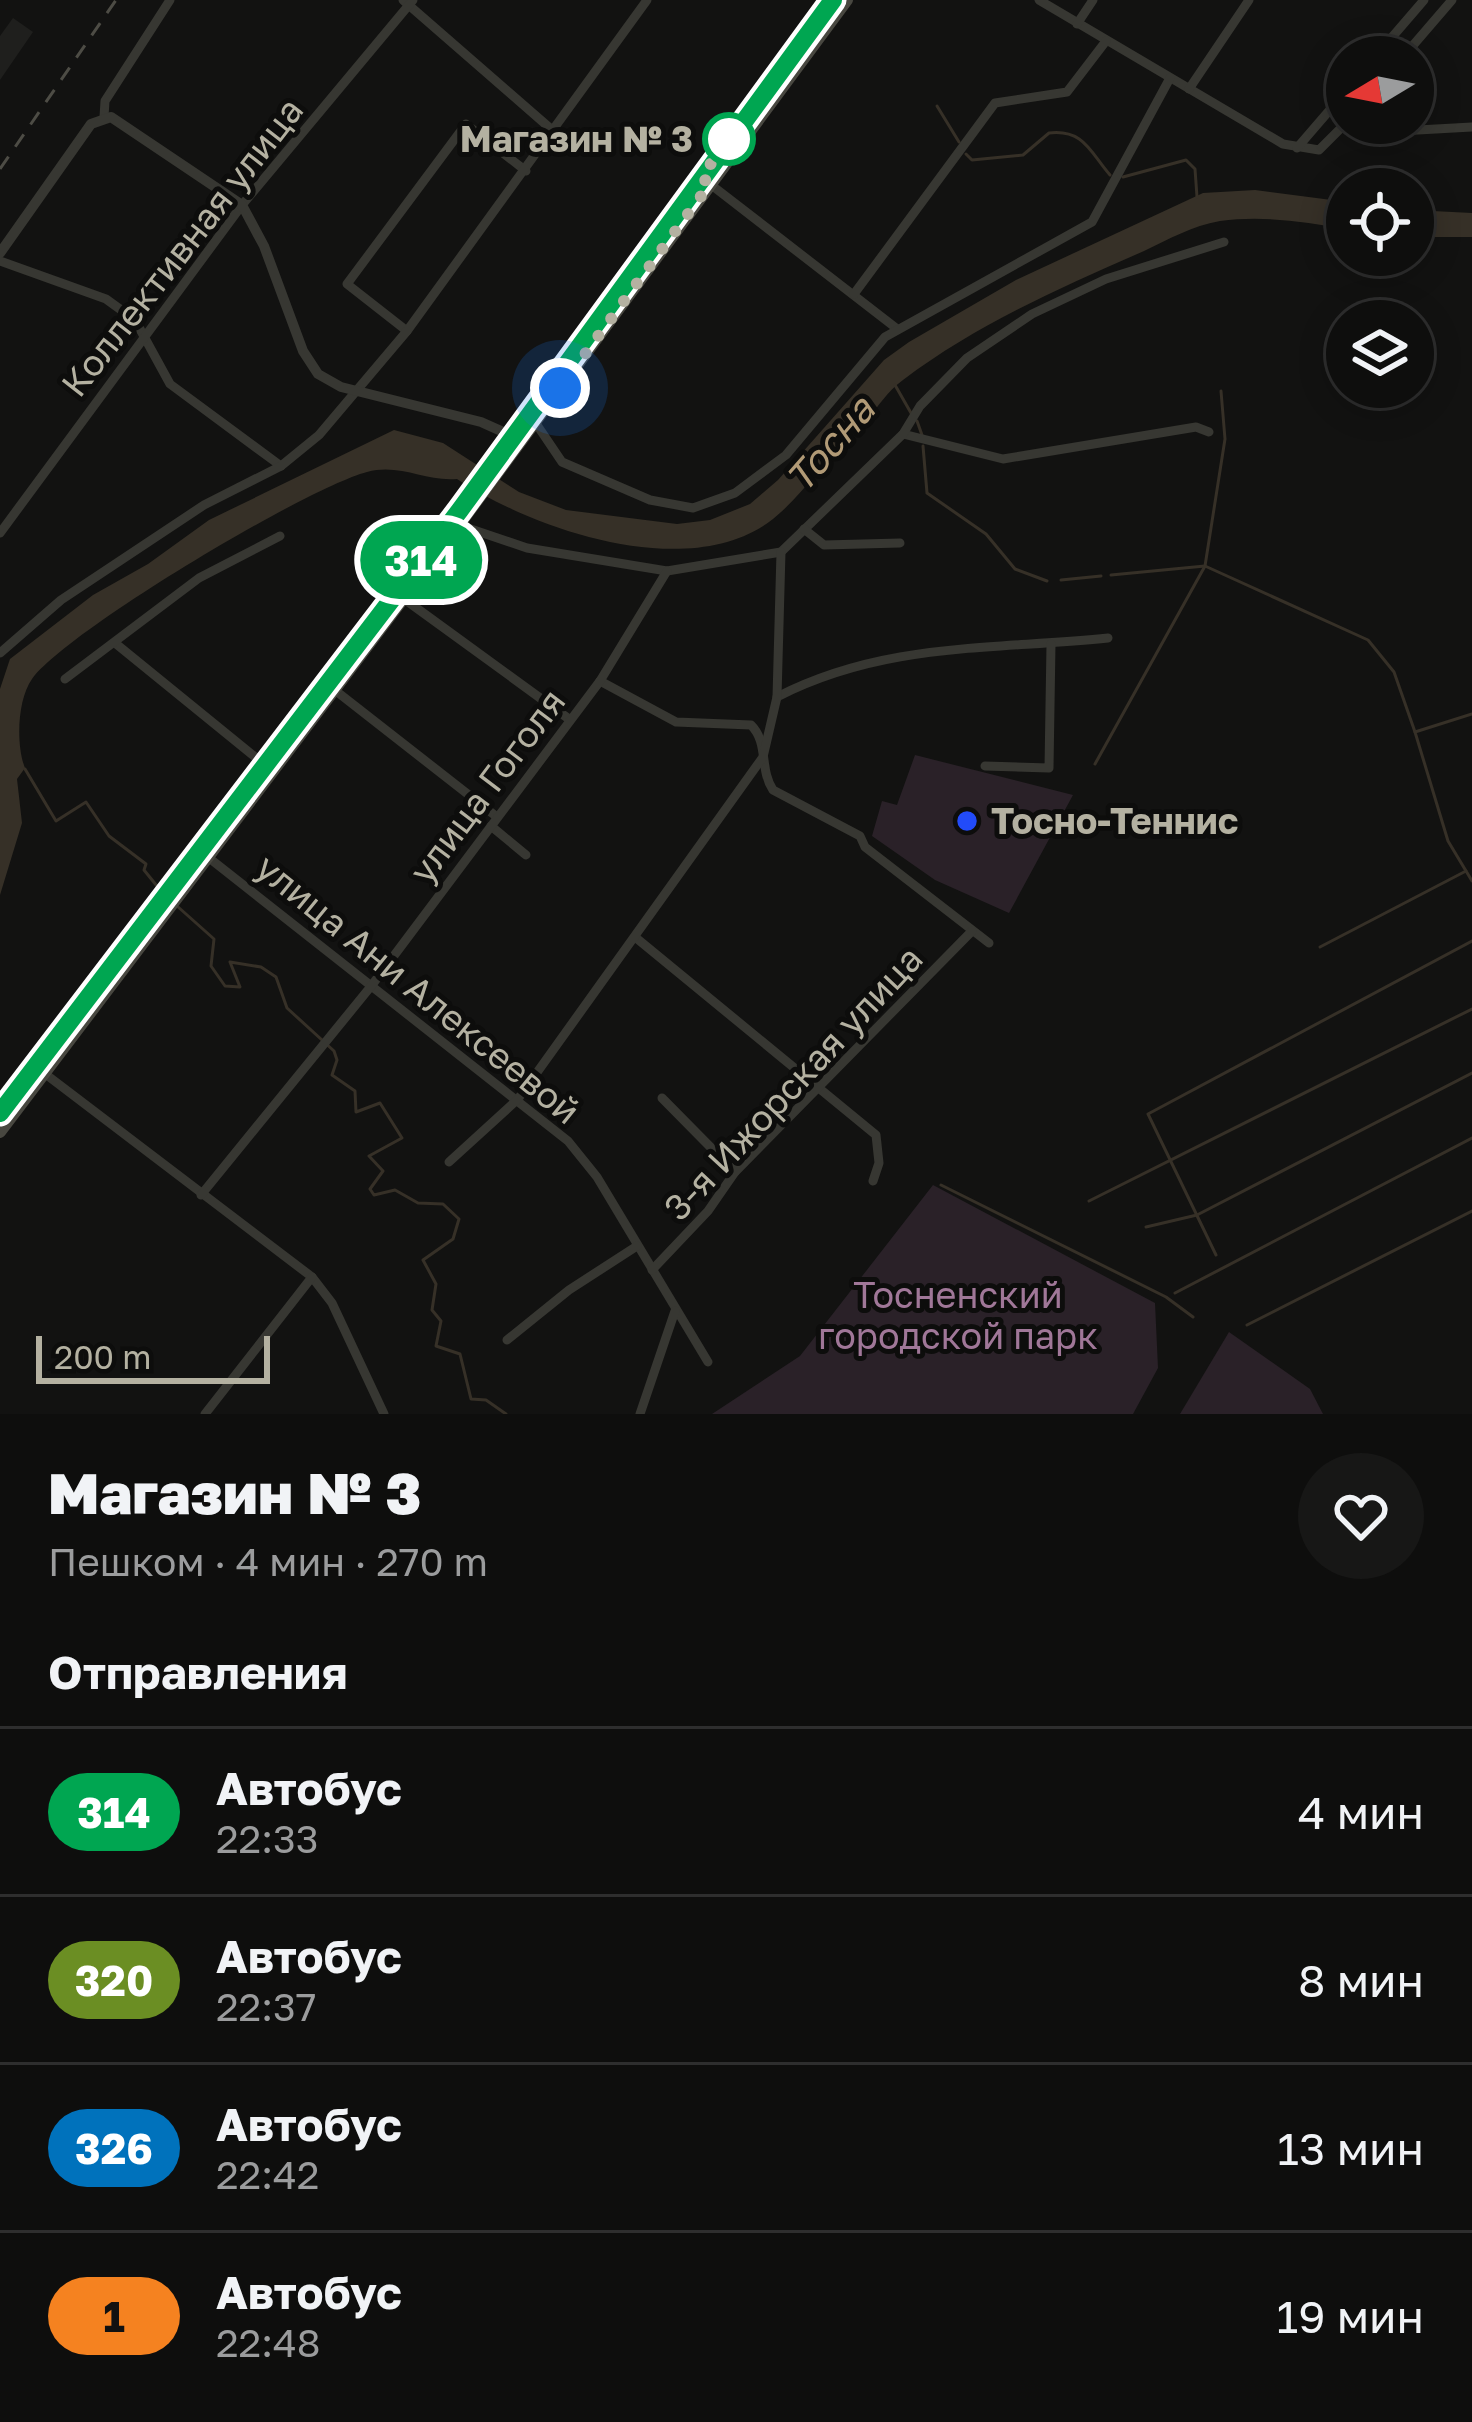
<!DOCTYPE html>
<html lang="ru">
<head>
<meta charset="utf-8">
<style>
  :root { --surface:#0e0e0d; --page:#171716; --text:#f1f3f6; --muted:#9b9c9d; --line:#2e2e2e }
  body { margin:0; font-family:"Golos Text",sans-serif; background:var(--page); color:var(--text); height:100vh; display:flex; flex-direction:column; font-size:45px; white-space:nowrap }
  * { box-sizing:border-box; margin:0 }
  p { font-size:39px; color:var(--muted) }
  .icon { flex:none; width:66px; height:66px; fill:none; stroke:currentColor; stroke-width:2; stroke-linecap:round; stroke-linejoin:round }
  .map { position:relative; height:1414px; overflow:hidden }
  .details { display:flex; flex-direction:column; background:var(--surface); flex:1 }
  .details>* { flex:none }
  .badge { padding:0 24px; border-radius:39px; font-size:42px; line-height:78px }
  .needle { width:78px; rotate:260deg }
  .controls { position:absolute; left:1326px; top:36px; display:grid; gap:24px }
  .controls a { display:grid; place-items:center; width:108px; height:108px; border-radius:50%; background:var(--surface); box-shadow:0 6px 30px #0003,0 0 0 3px var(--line); font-size:60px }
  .scale { position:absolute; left:36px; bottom:30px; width:234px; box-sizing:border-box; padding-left:12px; border:6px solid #b4b1a1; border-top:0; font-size:33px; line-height:42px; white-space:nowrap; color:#b4b1a1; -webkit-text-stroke:9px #0d0d0c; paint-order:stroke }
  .you { position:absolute; width:60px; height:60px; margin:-30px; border:9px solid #fff; border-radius:50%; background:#1a73e8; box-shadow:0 0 0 18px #1a73e833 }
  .map>.badge { position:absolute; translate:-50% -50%; box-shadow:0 0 0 6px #fff }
  h2 { padding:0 48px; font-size:45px; line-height:108px }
  .round { display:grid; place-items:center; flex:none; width:126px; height:126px; border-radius:63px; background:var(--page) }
  .summary { display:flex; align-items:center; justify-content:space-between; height:204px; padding:0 48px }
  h1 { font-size:57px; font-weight:800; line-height:90px }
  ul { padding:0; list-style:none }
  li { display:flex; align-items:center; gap:36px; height:168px; padding:0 48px; border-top:3px solid var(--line) }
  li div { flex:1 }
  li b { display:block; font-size:45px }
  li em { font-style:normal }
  li .badge { min-width:132px; font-weight:700; text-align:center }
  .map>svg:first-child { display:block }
  .built { fill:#1f1f1d }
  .green { fill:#2a2128 }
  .water { fill:#363027 }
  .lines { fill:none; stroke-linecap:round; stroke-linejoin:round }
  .stream { stroke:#363027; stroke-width:3 }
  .minor { stroke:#373732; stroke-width:9 }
  .tertiary { stroke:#373732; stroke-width:10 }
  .secondary { stroke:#484740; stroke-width:12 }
  .rail { stroke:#4d4c45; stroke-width:3; stroke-dasharray:15 12; stroke-linecap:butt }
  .line-casing { stroke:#fff; stroke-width:27 }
  .line { stroke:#00a651; stroke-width:18 }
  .walk { stroke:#b4b1a1; stroke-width:12; stroke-dasharray:0 21.6 }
  .stop-dot { fill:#fff; stroke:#00a651; stroke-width:6 }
  .poi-dot { fill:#224bf9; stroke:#0d0d0c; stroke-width:4.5 }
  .labels { text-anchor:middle; stroke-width:10; stroke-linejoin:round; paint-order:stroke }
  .stop-label { font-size:36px; font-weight:bold; fill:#b4b1a1; stroke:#0d0d0c; text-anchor:end }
  .street-label { font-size:36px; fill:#b4b1a1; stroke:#0d0d0c }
  .poi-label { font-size:36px; font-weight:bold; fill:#b4b1a1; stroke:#0d0d0c; text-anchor:start }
  .park-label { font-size:36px; fill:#a07798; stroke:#0d0d0c }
  .water-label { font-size:39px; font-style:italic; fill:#b19a76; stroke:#0d0d0c }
</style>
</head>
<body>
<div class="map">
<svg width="1472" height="1414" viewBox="0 0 1472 1414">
  <rect width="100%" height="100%" fill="#121211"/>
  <!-- built -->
  <path class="built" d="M13,18l20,14 -33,48v-44z"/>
  <!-- green -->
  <g class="green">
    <path d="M915,755l158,40 -64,118 -74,-33 -63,-44 10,-35 15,4z"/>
    <path d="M933,1185l222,118 3,65 -25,46h-421l88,-58z"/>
    <path d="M1229,1332l81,57 13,25h-143z"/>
  </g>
  <!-- water -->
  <g class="water">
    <path d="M1255,190l92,12v27c-42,-7 -84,-14 -127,-8 -28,5 -51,18 -76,30 -84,37 -167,73 -241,129 -16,12 -25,26 -36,41 -3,4 -10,6 -14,10 -28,28 -48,62 -80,88 -83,65 -239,11 -316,-40 -31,3 -57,-16 -90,-7 -61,16 -300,159 -335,207 -15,21 -16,67 -7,89l-8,11 5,44 -22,72v-206l10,-30 83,-64 55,-31 61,-44 185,-90 49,13 76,49 47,18 111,14 33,-4 40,-16 28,-24 106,-120 25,-18 107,-62 187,-87z"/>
    <path d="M1413,210l59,3v24h-59z"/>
  </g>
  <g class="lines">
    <!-- stream -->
    <g class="stream">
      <path d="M937,106l22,36"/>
      <path d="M966,154l6,6 51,-5 26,-22c35,-4 41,19 61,42"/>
      <path d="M1123,177l63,-17 9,9 2,28"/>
      <path d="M895,385l16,28"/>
      <path d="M917,421l5,14"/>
      <path d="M923,446l4,47 59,41 29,35 32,12"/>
      <path d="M1111,575l94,-9 163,74 26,32 21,60"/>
      <path d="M1061,580l40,-4"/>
      <path d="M1472,714l-57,18 33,109 24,40"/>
      <path d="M1095,764l110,-198 20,-127 -4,-48"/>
      <path d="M25,769l31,52 30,-19 23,34 37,28 -2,6 17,21"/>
      <path d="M177,906l37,33 -3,27 14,20 15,1 -10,-25 31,5 15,10 11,31 47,43 3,9 -5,15 23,16 1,21 24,-9 22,35 -33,18 14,15 -13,18 4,6 21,-5 23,13 25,1 16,15 -6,20 -30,21 13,24 -4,26 9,11 -5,25 24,8 11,45 15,1 20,14"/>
      <path d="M1320,947l146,-76"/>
      <path d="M941,1185l225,112 27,20"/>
      <path d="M1089,1201l383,-192"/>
      <path d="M1146,1227l51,-12 275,-142"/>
      <path d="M1216,1255l-68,-141 324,-173"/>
      <path d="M1175,1293l297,-155"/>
      <path d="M1247,1325l225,-114"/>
    </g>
    <!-- minor -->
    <g class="minor">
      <path d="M403,0l148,129"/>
      <path d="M1039,0l244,144 36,6 28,-28"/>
      <path d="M1077,24l16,-24"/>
      <path d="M1375,57l49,-57"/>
      <path d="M1403,57l49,-57"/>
      <path d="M1189,89l60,-89"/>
      <path d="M104,117l1,-16 65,-101"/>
      <path d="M1346,123l54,8 72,-4"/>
      <path d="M1297,148l50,-58"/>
      <path d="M710,184l186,144"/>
      <path d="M0,261l106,38 29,21 35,64 111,82"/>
      <path d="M854,294l141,-191 72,-11 39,-51"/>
      <path d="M407,331l-60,-47 119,-160 60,47"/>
      <path d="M535,422l27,40 88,38 43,8 42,-15 51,-38 99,-118 207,-115 78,-144"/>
      <path d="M903,434l100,25 193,-32 13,5"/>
      <path d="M459,525l68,23 140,23 114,-19 122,-118 17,-28 47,-48 65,-44 74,-35 118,-37"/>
      <path d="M804,529l20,16 76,-2"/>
      <path d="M0,533l242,-328 171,-205"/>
      <path d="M400,596l169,123"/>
      <path d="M115,643l150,122"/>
      <path d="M0,653l61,-53 143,-95 77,-39 38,-31 88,-104 240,-331"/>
      <path d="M65,679l134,-101 81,-42"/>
      <path d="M600,681l76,41 75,3c18,18 8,44 22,65l87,46 5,11 124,96"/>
      <path d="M327,684l170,133"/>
      <path d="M777,697c107,-55 214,-47 331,-59"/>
      <path d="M985,766l64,2 2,-124"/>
      <path d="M491,826l35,29"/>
      <path d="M204,854l364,287 29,36 111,185"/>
      <path d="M635,937l241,198 3,28 -6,18"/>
      <path d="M44,1073l268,204 20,26 52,111"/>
      <path d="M662,1098l73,74"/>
      <path d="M449,1162l69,-63 245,-342 14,-60 4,-145"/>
      <path d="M201,1195l171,-210 228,-304 67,-110"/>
      <path d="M652,1270l56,-59 27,-39 237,-241"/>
      <path d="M507,1340l62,-50 68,-44"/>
      <path d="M205,1414l107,-137"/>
      <path d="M640,1414l35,-103"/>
    </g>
    <!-- tertiary -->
    <path class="tertiary" d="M0,253l91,-129 20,-7 131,88 22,41 39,105 15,23 23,13 140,35 38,17"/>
    <!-- secondary -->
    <g class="secondary">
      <path d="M378,617l455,-617"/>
      <path d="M0,1113l292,-384"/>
      <path d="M0,1132l459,-607 388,-525"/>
    </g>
    <!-- rail -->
    <path class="rail" d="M0,169l116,-169"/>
  </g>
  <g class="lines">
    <!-- line casing -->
    <g class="line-casing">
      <path id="line" d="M0,1113l460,-603 373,-510"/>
    </g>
    <!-- line -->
    <use href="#line" class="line"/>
    <!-- walk -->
    <path class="walk" d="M560,388l150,-204 -9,-7 28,-38"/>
  </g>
  <!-- markers -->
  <circle class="stop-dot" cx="729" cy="139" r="24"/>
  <circle class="poi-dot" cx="967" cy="821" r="12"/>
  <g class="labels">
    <!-- stop labels -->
    <g class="stop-label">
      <text x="693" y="152">Магазин № 3</text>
    </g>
    <!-- street labels -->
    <g class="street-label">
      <text transform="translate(182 247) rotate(-52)" y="13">Коллективная улица</text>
      <text transform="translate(487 786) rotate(-53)" y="13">улица Гоголя</text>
      <text transform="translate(418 989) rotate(39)" y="13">улица Ани Алексеевой</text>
      <text transform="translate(793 1083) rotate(-47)" y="13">3-я Ижорская улица</text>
    </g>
    <!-- poi labels -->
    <g class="poi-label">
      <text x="991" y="834">Тосно-Теннис</text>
    </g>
    <!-- park labels -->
    <g class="park-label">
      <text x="958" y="1308">Тосненский<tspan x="958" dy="41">городской парк</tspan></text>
    </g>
    <!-- water labels -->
    <g class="water-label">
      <text transform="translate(830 444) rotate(-49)" y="14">Тосна</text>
    </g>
  </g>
</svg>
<div class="controls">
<a><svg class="needle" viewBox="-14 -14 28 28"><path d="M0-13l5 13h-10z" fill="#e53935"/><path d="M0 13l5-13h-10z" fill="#9b9c9d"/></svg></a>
<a><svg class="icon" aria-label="locate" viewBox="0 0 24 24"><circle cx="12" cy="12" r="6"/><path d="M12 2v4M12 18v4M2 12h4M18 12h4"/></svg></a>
<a><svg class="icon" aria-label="layers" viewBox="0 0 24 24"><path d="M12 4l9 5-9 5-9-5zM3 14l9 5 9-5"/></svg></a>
</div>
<div class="scale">200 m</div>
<div class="you" style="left:560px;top:388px"></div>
<b class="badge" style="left:421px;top:560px;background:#00a651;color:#fff">314</b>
</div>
<section class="details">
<div class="summary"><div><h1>Магазин № 3</h1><p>Пешком · 4 мин · 270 m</p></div><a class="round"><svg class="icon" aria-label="heart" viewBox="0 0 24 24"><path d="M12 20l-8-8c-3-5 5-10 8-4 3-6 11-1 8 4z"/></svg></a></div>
<h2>Отправления</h2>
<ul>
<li><span class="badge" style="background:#00a651;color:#fff">314</span><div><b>Автобус</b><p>22:33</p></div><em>4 мин</em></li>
<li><span class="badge" style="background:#6b8e23;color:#fff">320</span><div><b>Автобус</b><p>22:37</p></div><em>8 мин</em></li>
<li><span class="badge" style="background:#0072bc;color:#fff">326</span><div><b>Автобус</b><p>22:42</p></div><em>13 мин</em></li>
<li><span class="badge" style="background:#f58220;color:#111">1</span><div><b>Автобус</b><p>22:48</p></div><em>19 мин</em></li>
</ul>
</section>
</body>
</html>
